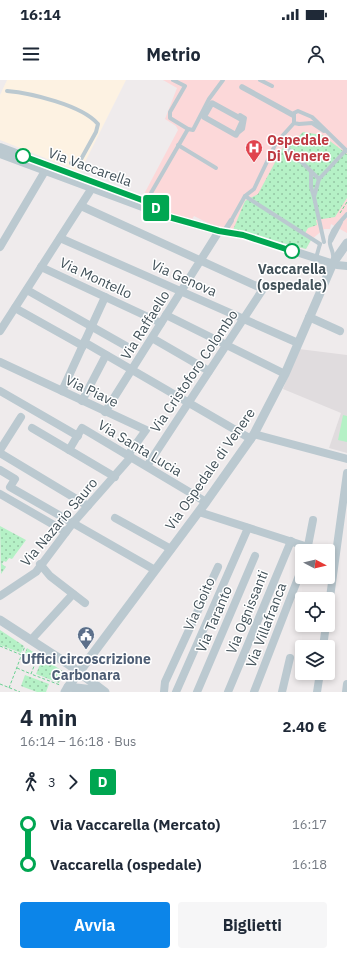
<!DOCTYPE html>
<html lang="it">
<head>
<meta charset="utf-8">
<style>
  :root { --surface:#fff; --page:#f6f6f7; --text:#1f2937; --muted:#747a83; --accent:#0c85e9 }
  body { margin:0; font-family:"IBM Plex Sans",sans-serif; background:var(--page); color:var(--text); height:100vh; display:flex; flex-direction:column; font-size:15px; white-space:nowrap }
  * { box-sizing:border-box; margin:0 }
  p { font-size:13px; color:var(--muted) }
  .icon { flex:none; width:22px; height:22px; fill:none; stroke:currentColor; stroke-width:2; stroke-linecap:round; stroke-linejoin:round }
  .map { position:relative; height:612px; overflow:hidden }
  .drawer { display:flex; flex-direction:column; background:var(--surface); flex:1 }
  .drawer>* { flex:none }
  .badge { padding:0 8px; border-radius:3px; font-size:14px; line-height:26px }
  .needle { width:26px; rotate:97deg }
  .controls { position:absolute; left:295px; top:464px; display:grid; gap:8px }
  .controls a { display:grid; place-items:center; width:40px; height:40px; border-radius:4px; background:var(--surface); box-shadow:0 2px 6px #0003; font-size:20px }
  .map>.badge { position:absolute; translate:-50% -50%; box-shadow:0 0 0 2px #fff }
  .legs { display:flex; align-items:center; gap:6px; height:44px; padding:0 20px; font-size:13px }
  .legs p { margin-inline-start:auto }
  .headline { display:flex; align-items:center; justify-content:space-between; height:68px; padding:0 20px }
  h1 { font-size:22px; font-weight:700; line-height:30px }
  .button { display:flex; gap:8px; margin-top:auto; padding:8px 20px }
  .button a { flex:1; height:46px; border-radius:4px; background:var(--accent); color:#fff; font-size:16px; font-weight:700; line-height:46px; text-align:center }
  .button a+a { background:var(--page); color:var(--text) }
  ul { padding:0 20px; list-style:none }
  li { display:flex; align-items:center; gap:14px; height:40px; font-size:15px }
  li i { display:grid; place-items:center; width:6px; height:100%; margin:0 5px; background:currentColor }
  li i::after { content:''; width:10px; height:10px; margin:-5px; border:3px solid; border-radius:50%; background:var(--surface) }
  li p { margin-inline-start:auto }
  li:first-child i { background:linear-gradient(#0000 50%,currentColor 0) }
  li:last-child i { background:linear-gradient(currentColor 50%,#0000 0) }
  .status { display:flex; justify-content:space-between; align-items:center; height:28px; padding:0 20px; background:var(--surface); direction:ltr }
  .status svg { height:11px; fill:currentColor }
  header { display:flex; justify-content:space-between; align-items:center; height:52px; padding:0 20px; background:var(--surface); font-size:18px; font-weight:700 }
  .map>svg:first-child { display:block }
  .commercial { fill:#fdf2e2 }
  .education { fill:#e0dcde }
  .medical { fill:#fcd8d9 }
  .green { fill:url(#green-dots) }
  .pitch { fill:#b5f1c6 }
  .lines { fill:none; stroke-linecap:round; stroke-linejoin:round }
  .path { stroke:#6bd193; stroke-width:1; stroke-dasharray:3 2; stroke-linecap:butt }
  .service { stroke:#bbc9d0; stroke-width:4 }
  .pedestrian { stroke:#bbc9d0; stroke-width:5.5 }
  .minor { stroke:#bbc9d0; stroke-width:8 }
  .tertiary { stroke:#bbc9d0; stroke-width:9 }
  .line-1-casing { stroke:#fff; stroke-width:9 }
  .line-1 { stroke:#00a651; stroke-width:6 }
  .stop-1-dot { fill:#fff; stroke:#00a651; stroke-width:2 }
  .labels { text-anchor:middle; stroke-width:3; stroke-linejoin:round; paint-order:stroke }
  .health-label { font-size:14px; font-weight:bold; fill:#be3a42; stroke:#fff; text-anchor:start }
  .street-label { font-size:14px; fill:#43525a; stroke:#fff }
  .stop-label { font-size:14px; font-weight:bold; fill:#43525a; stroke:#fff }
  .service-label { font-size:14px; font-weight:bold; fill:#4e5e75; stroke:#fff }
</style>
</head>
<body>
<div class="status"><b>16:14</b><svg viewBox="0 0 49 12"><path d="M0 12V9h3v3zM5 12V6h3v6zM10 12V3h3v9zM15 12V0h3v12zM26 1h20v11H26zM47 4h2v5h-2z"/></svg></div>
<header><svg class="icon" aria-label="menu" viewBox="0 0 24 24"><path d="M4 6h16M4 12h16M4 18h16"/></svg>Metrio<svg class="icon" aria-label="person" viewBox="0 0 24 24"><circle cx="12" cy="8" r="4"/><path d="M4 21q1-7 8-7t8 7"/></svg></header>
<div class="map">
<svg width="347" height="612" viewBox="0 0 347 612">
  <defs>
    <pattern id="green-dots" width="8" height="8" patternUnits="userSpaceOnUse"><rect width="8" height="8" fill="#b5f1c6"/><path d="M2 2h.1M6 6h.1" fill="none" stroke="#95c6a4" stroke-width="1.8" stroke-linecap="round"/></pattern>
  </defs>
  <rect width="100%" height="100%" fill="#efebec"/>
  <!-- commercial -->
  <path class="commercial" d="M7,0h119l-46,92 -80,-32v-45z"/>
  <!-- education -->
  <path class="education" d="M299,269l48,6v98l-18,-5 12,-35 -58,-24z"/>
  <!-- medical -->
  <path class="medical" d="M163,0h184v153l-16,-9 -1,5h-6l-13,11 -5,9 -60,-17 -26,-3 -26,-13 -3,5 -20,-8 -28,-17 35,-66 -2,-4 -11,-7 12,-31z"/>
  <!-- green -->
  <g class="green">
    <path d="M303,52l19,3 25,19v44l-12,19 -19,3 1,5 -9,3 -4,7 7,5 -5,9 -73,-19 12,-29 13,-7 29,-54 11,-3z"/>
    <path d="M0,446l26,14 -14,19 -3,-1 -3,4 -2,-1 -2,3 4,3 -5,7z"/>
    <path d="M0,550l24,16 -3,7 -21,-8z"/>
    <path d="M27,568l37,24 -5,11 -23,-9 5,-12 -17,-7z"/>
    <path d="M25,595l24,9 -3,8h-9l-16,-6z"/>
  </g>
  <!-- pitch -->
  <path class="pitch" d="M343,335l4,1v26l-9,-2z"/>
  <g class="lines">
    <!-- path -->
    <g class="path">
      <path d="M340,133l7,-11"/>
      <path d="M0,566l36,15 -5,13 29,11"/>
      <path d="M17,588l14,6"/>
      <path d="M0,604l20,8"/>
      <path d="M9,608l16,-42"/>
    </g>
    <!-- service -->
    <g class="service">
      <path d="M173,0l12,6 -15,26v6l18,11 5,1 16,-31 14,-19"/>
      <path d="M260,0l12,6"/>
      <path d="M7,11c23,2 75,14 91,33l-2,8 -16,29 -9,2"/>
      <path d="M324,51l-12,-8 -13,1 -5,-1v-10l4,-2 14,6 35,34"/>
      <path d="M238,53l5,-4 2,-11 -5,-3"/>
      <path d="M279,60l40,39"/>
      <path d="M178,65l38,23"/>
      <path d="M311,92v15l3,10"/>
      <path d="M151,113l37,-64"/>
      <path d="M245,116l75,48"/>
      <path d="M231,141l14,-25 9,-7 22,-46 18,-20"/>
      <path d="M331,161l10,-19"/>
      <path d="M324,162l-10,-45 5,-18 27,-29"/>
      <path d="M316,178l4,-14"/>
      <path d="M333,179c1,-7 -2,-9 -3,-15 -2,-13 11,-22 17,-30"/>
    </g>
    <!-- pedestrian -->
    <g class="pedestrian">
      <path d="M242,7l51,28"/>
      <path d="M212,23l31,17 -7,15 -32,-18z"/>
      <path d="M224,152l7,-11"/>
    </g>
    <!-- minor -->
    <g class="minor">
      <path d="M0,67l142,53 27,17 50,14 24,4 94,30 10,1"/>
      <path d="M0,74l153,57"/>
      <path d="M81,126l182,83 -116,177"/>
      <path d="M60,158l238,105"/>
      <path d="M0,167l45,-76"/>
      <path d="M41,187l120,56"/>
      <path d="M27,210l99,56"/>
      <path d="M15,228l68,38"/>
      <path d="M166,235l119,59"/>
      <path d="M309,237l31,14"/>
      <path d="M0,251l92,-143"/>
      <path d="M152,258l57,33"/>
      <path d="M84,262l167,97"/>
      <path d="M0,282l146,68 -18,25"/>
      <path d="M0,311l78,45"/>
      <path d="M62,311l43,-94"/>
      <path d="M82,321l24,-46"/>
      <path d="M105,332l114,-181"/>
      <path d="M32,348l83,49"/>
      <path d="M254,354l93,25"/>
      <path d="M0,370l21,-33"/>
      <path d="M69,370l13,-22 124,74"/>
      <path d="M0,373l88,53"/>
      <path d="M0,390l15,9 -5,8 145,83"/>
      <path d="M0,414l66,38"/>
      <path d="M199,432l109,35"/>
      <path d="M115,438l56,31"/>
      <path d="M307,471l6,-31"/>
      <path d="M40,484l10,12 35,27"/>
      <path d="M0,516l36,-24 36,-48 59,-67"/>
      <path d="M328,532l19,-139"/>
      <path d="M31,560l42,-46"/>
      <path d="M323,567l3,-22"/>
      <path d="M164,612l1,-10 53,-115"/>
      <path d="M176,612l72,-164"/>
      <path d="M197,612l58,-136"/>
      <path d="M228,612l63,-151"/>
      <path d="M254,612l48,-124"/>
      <path d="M282,612l8,-34"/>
      <path d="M317,612l3,-19"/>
      <path d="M346,612l1,-8"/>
    </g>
    <!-- tertiary -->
    <g class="tertiary">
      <path d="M0,540l68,44 37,28"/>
      <path d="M68,607l34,4"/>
      <path d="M65,612l3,-5 138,-185 48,-68 31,-60 48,-111 14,-20"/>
    </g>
  </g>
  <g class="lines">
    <!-- line-1 casing -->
    <g class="line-1-casing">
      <path id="line-1" d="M23,76l119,44 27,17 50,14 24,4 49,16"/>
    </g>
    <!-- line-1 -->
    <use href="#line-1" class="line-1"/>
  </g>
  <!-- icons -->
  <defs>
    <g id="hospital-pin" transform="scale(0.9)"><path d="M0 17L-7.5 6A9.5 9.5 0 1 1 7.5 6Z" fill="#e0444e" stroke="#fff"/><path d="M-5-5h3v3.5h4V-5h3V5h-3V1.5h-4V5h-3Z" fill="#fff"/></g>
    <g id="civic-pin" transform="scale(0.9)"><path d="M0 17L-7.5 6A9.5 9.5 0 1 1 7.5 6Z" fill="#5c6f8a" stroke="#fff"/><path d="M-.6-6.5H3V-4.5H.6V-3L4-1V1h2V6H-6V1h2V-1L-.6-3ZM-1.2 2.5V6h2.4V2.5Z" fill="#fff"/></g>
  </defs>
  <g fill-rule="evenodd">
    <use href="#hospital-pin" x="254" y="68"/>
    <use href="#civic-pin" x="86" y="555"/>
  </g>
  <!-- markers -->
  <g class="stop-1-dot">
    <circle cx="23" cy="76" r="7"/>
    <circle cx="292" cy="171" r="7"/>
  </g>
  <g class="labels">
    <!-- health labels -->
    <g class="health-label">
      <text x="267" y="65">Ospedale<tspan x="267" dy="16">Di Venere</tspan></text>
    </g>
    <!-- street labels -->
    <g class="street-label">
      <text transform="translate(90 87) rotate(20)" y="5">Via Vaccarella</text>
      <text transform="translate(96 198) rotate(25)" y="5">Via Montello</text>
      <text transform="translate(184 198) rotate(24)" y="5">Via Genova</text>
      <text transform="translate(145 245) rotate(-58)" y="5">Via Raffaello</text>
      <text transform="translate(194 291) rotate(-56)" y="5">Via Cristoforo Colombo</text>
      <text transform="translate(92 311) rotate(25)" y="5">Via Piave</text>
      <text transform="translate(140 368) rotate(31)" y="5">Via Santa Lucia</text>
      <text transform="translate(210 389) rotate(-55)" y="5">Via Ospedale di Venere</text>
      <text transform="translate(59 442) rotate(-50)" y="5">Via Nazario Sauro</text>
      <text transform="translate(199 524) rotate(-66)" y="5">Via Goito</text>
      <text transform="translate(247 532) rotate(-68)" y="5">Via Ognissanti</text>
      <text transform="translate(214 539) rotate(-67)" y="5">Via Taranto</text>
      <text transform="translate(266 545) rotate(-69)" y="5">Via Villafranca</text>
    </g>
    <!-- stop labels -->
    <g class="stop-label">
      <text x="292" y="194">Vaccarella<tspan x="292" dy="16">(ospedale)</tspan></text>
    </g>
    <!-- service labels -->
    <g class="service-label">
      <text x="86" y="584">Uffici circoscrizione<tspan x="86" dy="16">Carbonara</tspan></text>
    </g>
  </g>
</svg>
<div class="controls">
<a><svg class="needle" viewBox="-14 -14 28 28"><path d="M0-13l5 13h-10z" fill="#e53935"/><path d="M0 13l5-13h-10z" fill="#747a83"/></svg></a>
<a><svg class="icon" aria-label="locate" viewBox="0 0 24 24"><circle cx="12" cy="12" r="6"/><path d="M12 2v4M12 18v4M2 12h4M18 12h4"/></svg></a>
<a><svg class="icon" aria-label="layers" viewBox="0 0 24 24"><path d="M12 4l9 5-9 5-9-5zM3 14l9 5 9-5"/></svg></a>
</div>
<b class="badge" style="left:156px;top:128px;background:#00a651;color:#fff">D</b>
</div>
<section class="drawer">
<div class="headline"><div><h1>4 min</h1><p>16:14 – 16:18 · Bus</p></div><b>2.40 €</b></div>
<div class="legs"><svg class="icon" aria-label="walk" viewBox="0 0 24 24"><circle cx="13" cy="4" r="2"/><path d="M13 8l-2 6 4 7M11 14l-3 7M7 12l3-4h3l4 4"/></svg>3<svg class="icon" aria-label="forward" viewBox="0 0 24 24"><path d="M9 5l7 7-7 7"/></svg><b class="badge" style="background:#00a651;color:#fff">D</b></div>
<ul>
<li><i style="color:#00a651"></i><b>Via Vaccarella (Mercato)</b><p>16:17</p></li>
<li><i style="color:#00a651"></i><b>Vaccarella (ospedale)</b><p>16:18</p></li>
</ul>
<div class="button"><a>Avvia</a><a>Biglietti</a></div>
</section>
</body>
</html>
